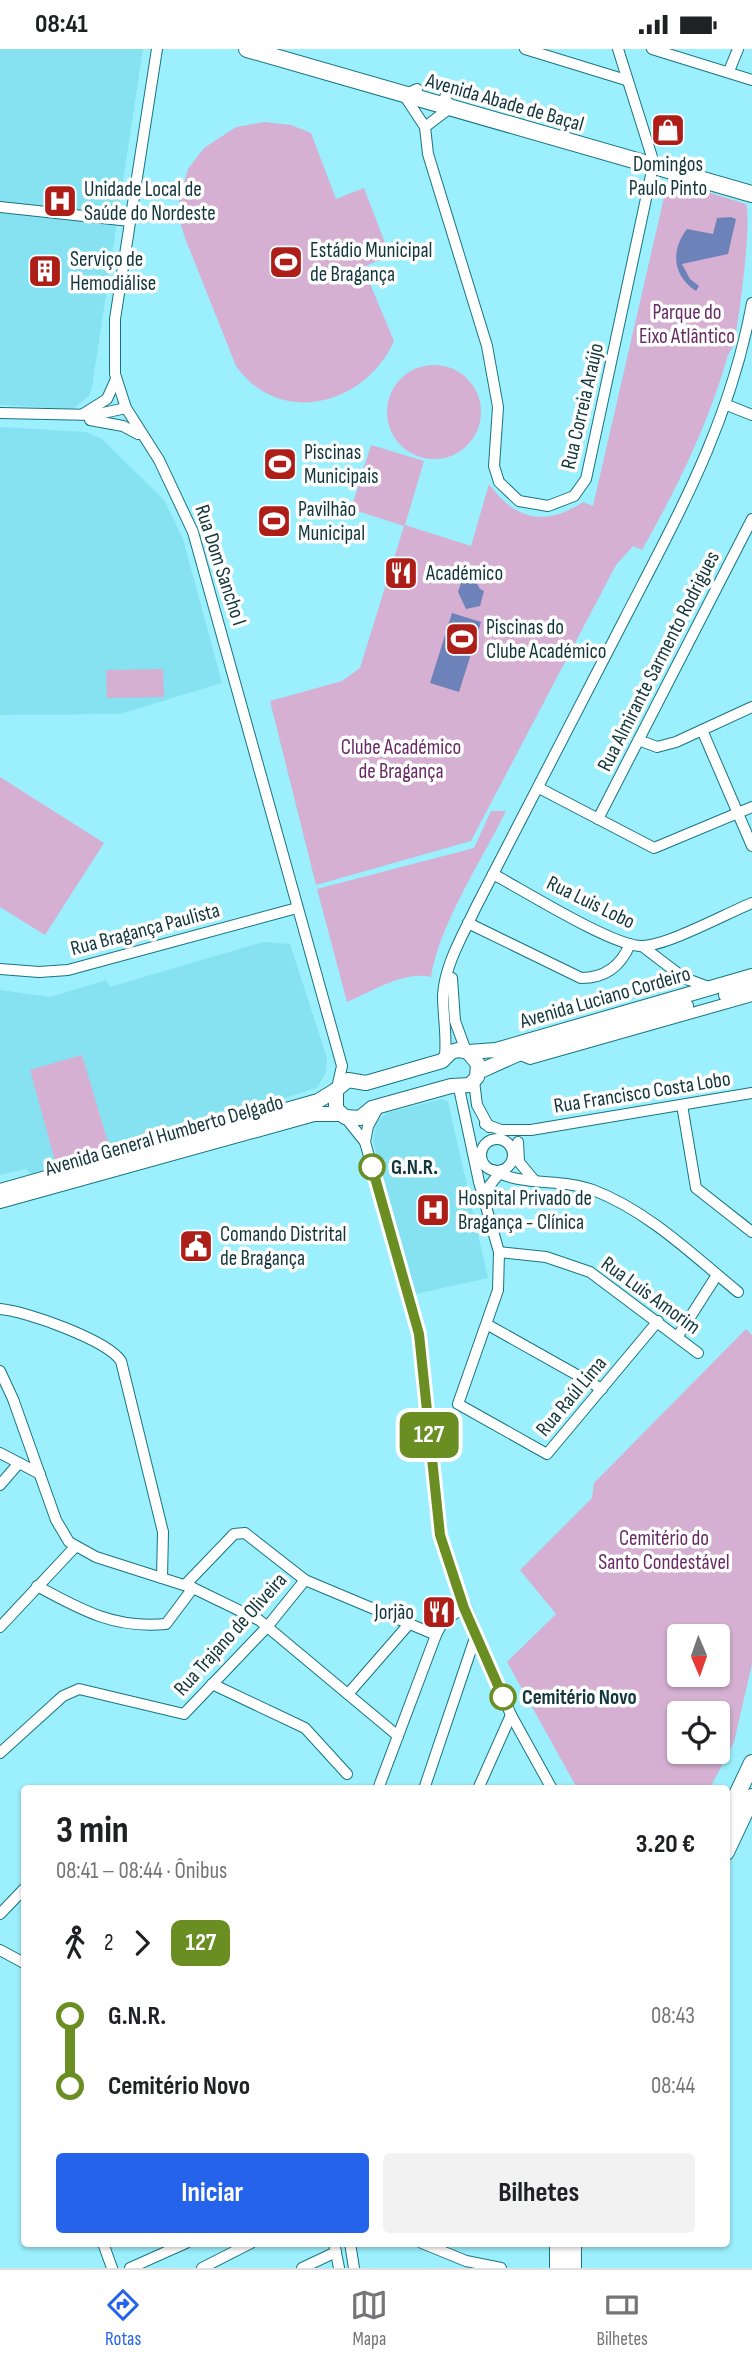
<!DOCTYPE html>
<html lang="pt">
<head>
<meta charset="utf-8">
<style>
  :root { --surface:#fff; --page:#f2f2f2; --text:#202124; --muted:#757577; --line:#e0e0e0; --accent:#2563eb }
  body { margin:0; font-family:"Sofia Sans Condensed",sans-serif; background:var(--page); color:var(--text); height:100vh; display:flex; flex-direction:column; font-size:26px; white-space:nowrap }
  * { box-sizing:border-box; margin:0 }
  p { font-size:23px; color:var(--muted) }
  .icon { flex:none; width:38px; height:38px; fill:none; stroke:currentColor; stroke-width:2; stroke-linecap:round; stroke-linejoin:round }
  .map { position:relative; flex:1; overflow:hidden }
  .sheet { position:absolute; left:21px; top:1736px; width:709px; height:462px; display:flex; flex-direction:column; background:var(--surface); border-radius:7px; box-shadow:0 2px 5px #0004 }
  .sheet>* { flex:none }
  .badge { padding:0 14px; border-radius:10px; font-size:24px; line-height:46px }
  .needle { width:46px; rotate:178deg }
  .fabs { position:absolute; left:667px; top:1575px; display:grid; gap:14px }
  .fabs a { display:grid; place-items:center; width:63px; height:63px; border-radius:7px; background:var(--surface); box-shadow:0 2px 5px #0004; font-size:35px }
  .map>.badge { position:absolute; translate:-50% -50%; box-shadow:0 0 0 4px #fff }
  .legs { display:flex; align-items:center; gap:10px; height:77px; padding:0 35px; font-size:23px }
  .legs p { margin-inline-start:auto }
  .summary { display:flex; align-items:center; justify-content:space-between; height:119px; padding:0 35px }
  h1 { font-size:38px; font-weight:700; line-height:52px }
  .cta { display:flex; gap:14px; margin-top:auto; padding:14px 35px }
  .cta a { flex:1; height:80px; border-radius:7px; background:var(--accent); color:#fff; font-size:28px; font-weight:700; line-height:80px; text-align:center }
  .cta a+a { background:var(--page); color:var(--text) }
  ul { padding:0 35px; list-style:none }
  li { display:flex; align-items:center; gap:24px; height:70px; font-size:26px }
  li i { display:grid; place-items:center; width:10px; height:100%; margin:0 9px; background:currentColor }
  li i::after { content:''; width:18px; height:18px; margin:-9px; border:5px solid; border-radius:50%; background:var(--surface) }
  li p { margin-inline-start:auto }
  li:first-child i { background:linear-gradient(#0000 50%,currentColor 0) }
  li:last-child i { background:linear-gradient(currentColor 50%,#0000 0) }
  .status { display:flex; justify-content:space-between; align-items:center; height:49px; padding:0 35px; background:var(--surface); direction:ltr }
  .status svg { height:19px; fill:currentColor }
  .tabs { display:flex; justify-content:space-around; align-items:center; height:98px; border-top:2px solid var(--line); background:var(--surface); font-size:19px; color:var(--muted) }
  .tabs a { display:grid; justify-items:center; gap:4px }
  .tabs .selected { color:var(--accent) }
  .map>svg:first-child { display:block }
  .built { fill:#86e2f0 }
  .green { fill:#d5b0d2; fill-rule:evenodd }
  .water { fill:#6e82ba }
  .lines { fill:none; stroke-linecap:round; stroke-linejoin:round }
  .minor-casing { stroke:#187480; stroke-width:12 }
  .secondary-casing { stroke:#187480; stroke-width:16 }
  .primary-casing { stroke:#187480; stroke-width:18 }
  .minor { stroke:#fff; stroke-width:10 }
  .secondary { stroke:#fff; stroke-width:14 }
  .primary { stroke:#fff; stroke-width:16 }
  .line-1-casing { stroke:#fff; stroke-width:16 }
  .line-1 { stroke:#6b8e23; stroke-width:10 }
  .stop-1-dot { fill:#fff; stroke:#6b8e23; stroke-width:3.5 }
  .labels { text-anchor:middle; stroke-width:7; stroke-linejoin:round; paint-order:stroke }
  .street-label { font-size:21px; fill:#13363b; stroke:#fff }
  .poi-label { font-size:21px; fill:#13363b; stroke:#fff; text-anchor:start }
  .park-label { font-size:21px; fill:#672a65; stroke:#fff }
  .stop-label { font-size:21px; font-weight:bold; fill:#13363b; stroke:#fff; text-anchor:start }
</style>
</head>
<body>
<div class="status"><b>08:41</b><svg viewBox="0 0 49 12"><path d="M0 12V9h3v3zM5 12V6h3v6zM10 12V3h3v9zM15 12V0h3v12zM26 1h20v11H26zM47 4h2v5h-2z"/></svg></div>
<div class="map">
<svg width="752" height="2219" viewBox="0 0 752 2219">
  <rect width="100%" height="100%" fill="#9ceffc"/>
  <!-- built -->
  <g class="built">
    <path d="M0,0h143l-51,338 -3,9 -16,13 -73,-4z"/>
    <path d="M0,378l86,5 16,7 62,61 19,39 39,144 -102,31 -120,1z"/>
    <path d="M263,893l27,2 37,114 -1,14 -9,16 -285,87 -6,-6 -26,6v-185l50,7 56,-17 4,7z"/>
    <path d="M442,1050l6,3 40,176 -72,16 -43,-153 3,-18 10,-10z"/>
  </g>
  <!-- green -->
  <g class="green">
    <path d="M264,73l27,3 20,8 25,66 28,-11 26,68 -27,11 31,74c-28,64 -115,87 -158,25l-51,-128 -6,-20v-17l9,-32 16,-21 32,-21z"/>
    <path d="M668,131l78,24c6,19 -7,114 -12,141l-6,10c-20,70 -50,131 -86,195l-9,-4 -17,19 -145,276 -155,44 -46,-184 72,-20 18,-13 44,-142 -53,-17 20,-64 53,16 -19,64 66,21 18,-62c26,36 56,43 94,18l10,4z"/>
    <circle cx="434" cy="363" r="47"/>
    <path d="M163,620l1,28 -57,1 -1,-28z"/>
    <path d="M0,728l104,66 -59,92 -45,-28z"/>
    <path d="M491,762h15c-24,49 -67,114 -75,166 -26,-7 -61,15 -84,25l-30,-113 157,-41z"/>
    <path d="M82,1006l27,91 -54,15 -25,-91z"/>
    <path d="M746,1280l6,6v329l-18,78 -24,46h-133l-70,-126 49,-48 -36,-44 72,-72 2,-15zM679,1587h39v39h-39zM679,1664h39v39h-39z"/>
  </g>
  <!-- water -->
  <g class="water">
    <path d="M731,168l5,2 -8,35 -46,10 8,15 9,7 -3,5c-23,-15 -26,-40 -9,-62l26,5 4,-16z"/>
    <path d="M475,531l5,9 4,2 -4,15 -14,3 -8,-17 3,-9z"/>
    <path d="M452,564l29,9 -22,70 -29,-9z"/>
  </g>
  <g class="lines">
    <!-- minor casing -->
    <g class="minor-casing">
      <g id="minor">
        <path d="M157,0l-42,270v55l11,34 33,52 34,72 149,534 -5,22"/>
        <path d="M525,0l101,31"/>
        <path d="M618,0l34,108"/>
        <path d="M652,0l100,31"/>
        <path d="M729,22l9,-22"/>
        <path d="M417,40l-13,6 21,32 3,27 59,192 11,61 -4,59 5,16 20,19 29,5 26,-10 12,-17 67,-313"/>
        <path d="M425,78l25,-19 -5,-11"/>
        <path d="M0,158l130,14"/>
        <path d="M727,356l25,10"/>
        <path d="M0,364l94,2 32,-7"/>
        <path d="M83,365l24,-15 9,-20"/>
        <path d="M90,371l33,6 15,8"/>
        <path d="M702,681l50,116"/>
        <path d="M641,692l16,6 19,-5 76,-35"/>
        <path d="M539,739l115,60 98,-41"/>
        <path d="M598,770l154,-300"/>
        <path d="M493,825c30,16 121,73 149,72 27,-1 83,-32 110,-43"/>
        <path d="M468,874l113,55c24,0 40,-12 49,-34"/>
        <path d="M642,897l42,32 27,10"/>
        <path d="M0,920l39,3 29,-2 229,-62"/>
        <path d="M452,929l3,43 11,30"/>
        <path d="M518,1005l12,5 222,-63"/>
        <path d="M445,1007c2,-21 -2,-40 -2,-61 2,-31 20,-60 33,-88 50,-95 99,-191 148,-287 55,-107 106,-197 128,-317"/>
        <path d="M474,1032l3,24 12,22"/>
        <path d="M459,1039l20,94 20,70 -1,38 -40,114 89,50 111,-133"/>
        <path d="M682,1056l14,83 56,44"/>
        <path d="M379,1057l-11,20 -3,16 54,192 17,179 14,56 61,146 41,74"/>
        <path d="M345,1068l20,25"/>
        <path d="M485,1075l16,6h30l221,-37"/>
        <circle cx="497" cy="1106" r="16"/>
        <path d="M518,1093l1,20 15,18"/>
        <path d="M493,1121c29,17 68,8 100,20 55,21 100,65 145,102"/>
        <path d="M486,1149v-8l16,-20"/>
        <path d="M499,1203l47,5 44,15 108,81"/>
        <path d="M0,1260c26,2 107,31 121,52l42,171 -1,46"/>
        <path d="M488,1276l114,64"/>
        <path d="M678,1287l39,-61"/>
        <path d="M0,1322l13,28 43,121 13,22 27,15 97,31 66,32 139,116"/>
        <path d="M0,1404l40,21"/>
        <path d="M0,1436l19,-22"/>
        <path d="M185,1536l49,-51 11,-1 60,47 131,55"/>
        <path d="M37,1537c44,24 78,43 129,38l27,-36"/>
        <path d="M0,1578l75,-80"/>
        <path d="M212,1635l93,44 42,46"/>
        <path d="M348,1645l61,-70"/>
        <path d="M0,1704l63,-57 16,-7 105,25 83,-87 38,-47"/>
        <path d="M378,1740l58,-154 7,-14 21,-13"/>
        <path d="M424,1740l52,-154"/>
        <path d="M478,1740l33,-74"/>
        <path d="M0,1865l24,-25"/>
        <path d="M0,1901l24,13"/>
        <path d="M103,2194l9,25"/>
        <path d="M334,2194l5,25"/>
        <path d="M350,2194l4,25"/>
        <path d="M422,2194l44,18 35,7"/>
        <path d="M130,2219l56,-25"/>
        <path d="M202,2219l49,-25"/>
        <path d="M302,2219l34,-16"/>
      </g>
    </g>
    <!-- secondary casing -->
    <g class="secondary-casing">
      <g id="secondary">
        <path d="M726,946l26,-8"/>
        <path d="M458,1001l10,2 10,12 -1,13 -7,8 -19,1 -79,22 -12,10 -15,-1 -9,-8v-19l12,-10 18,3 76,-22 9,-9z"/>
        <path d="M468,1003l28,-2 256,-74"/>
        <path d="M478,1023l47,-21 161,-45"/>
        <path d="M0,1142l318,-90 18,-11"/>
        <path d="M0,1152l314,-87h26"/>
      </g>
    </g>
    <!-- primary casing -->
    <g class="primary-casing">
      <g id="primary">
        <path d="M247,0l505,145"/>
        <path d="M726,1769l26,-55"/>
        <path d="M726,1803l26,-55"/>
        <path d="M573,2194v25"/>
        <path d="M558,2219v-25"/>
      </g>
    </g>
    <!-- minor -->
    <use href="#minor" class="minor"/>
    <!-- secondary -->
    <use href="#secondary" class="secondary"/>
    <!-- primary -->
    <use href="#primary" class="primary"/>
  </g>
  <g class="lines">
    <!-- line-1 casing -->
    <g class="line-1-casing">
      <path id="line-1" d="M372,1118l47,167 21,201 24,73 39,89"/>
    </g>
    <!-- line-1 -->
    <use href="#line-1" class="line-1"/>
  </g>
  <!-- icons -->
  <defs>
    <g id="shop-square" transform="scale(1.75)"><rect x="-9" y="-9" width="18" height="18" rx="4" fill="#ae1e18" stroke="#fff"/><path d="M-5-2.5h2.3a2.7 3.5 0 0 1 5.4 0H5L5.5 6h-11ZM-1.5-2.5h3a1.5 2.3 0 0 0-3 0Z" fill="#fff"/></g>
    <g id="hospital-square" transform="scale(1.75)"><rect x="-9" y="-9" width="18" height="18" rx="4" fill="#ae1e18" stroke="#fff"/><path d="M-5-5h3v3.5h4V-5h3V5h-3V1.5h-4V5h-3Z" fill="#fff"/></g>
    <g id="stadium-square" transform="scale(1.75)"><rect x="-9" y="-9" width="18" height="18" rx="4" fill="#ae1e18" stroke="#fff"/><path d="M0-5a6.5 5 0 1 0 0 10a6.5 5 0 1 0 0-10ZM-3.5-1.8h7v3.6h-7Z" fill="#fff"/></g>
    <g id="building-square" transform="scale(1.75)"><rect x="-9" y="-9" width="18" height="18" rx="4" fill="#ae1e18" stroke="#fff"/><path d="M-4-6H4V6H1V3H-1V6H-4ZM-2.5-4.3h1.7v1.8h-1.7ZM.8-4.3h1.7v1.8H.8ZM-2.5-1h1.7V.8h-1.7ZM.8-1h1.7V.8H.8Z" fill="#fff"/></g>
    <g id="restaurant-square" transform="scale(1.75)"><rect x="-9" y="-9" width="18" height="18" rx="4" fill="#ae1e18" stroke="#fff"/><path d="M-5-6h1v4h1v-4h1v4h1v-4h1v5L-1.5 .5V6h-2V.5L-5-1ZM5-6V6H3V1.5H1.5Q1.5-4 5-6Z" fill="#fff"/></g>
    <g id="civic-square" transform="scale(1.75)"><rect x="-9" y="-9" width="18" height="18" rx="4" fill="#ae1e18" stroke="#fff"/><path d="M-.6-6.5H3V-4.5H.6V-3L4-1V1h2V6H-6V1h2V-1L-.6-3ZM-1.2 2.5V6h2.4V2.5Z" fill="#fff"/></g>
  </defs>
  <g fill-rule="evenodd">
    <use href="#shop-square" x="668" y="81"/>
    <use href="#hospital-square" x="60" y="152"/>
    <use href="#stadium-square" x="286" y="213"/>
    <use href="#building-square" x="45" y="222"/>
    <use href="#stadium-square" x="280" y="415"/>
    <use href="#stadium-square" x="274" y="472"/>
    <use href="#restaurant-square" x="401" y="524"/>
    <use href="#stadium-square" x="462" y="590"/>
    <use href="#hospital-square" x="433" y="1161"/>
    <use href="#civic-square" x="196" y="1197"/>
    <use href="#restaurant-square" x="439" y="1563"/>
  </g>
  <!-- markers -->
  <g class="stop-1-dot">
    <circle cx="372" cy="1118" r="12"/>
    <circle cx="503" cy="1648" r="12"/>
  </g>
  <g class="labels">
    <!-- street labels -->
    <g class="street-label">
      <text transform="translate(505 53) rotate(16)" y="7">Avenida Abade de Baçal</text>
      <text transform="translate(582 357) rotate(-77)" y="7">Rua Correia Araújo</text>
      <text transform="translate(221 516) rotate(72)" y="7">Rua Dom Sancho I</text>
      <text transform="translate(658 612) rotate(-63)" y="7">Rua Almirante Sarmento Rodrigues</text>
      <text transform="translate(591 853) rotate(26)" y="7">Rua Luis Lobo</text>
      <text transform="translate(145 880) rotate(-15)" y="7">Rua Bragança Paulista</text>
      <text transform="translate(605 948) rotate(-16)" y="7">Avenida Luciano Cordeiro</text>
      <text transform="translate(642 1043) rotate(-9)" y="7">Rua Francisco Costa Lobo</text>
      <text transform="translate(164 1086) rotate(-16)" y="7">Avenida General Humberto Delgado</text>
      <text transform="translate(651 1246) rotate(36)" y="7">Rua Luis Amorim</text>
      <text transform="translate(571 1347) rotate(-50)" y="7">Rua Raúl Lima</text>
      <text transform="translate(230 1585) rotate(-48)" y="7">Rua Trajano de Oliveira</text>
    </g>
    <!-- poi labels -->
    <g class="poi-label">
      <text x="668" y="122" text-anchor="middle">Domingos<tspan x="668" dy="24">Paulo Pinto</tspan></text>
      <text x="84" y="147">Unidade Local de<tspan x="84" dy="24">Saúde do Nordeste</tspan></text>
      <text x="310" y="208">Estádio Municipal<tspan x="310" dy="24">de Bragança</tspan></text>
      <text x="70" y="217">Serviço de<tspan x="70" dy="24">Hemodiálise</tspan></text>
      <text x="304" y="410">Piscinas<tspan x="304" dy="24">Municipais</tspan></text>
      <text x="298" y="467">Pavilhão<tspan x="298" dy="24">Municipal</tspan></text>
      <text x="426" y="531">Académico</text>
      <text x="486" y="585">Piscinas do<tspan x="486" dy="24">Clube Académico</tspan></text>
      <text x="458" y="1156">Hospital Privado de<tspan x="458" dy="24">Bragança - Clínica</tspan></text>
      <text x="220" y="1192">Comando Distrital<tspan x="220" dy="24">de Bragança</tspan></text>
      <text x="414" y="1570" text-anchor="end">Jorjão</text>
    </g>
    <!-- park labels -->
    <g class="park-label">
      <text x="687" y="270">Parque do<tspan x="687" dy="24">Eixo Atlântico</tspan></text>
      <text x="401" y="705">Clube Académico<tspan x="401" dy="24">de Bragança</tspan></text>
      <text x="664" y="1496">Cemitério do<tspan x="664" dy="24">Santo Condestável</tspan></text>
    </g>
    <!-- stop labels -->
    <g class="stop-label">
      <text x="391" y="1125">G.N.R.</text>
      <text x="522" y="1655">Cemitério Novo</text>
    </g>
  </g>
</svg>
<div class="fabs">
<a><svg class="needle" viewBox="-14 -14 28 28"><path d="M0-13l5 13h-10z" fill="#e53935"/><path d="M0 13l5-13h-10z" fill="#757577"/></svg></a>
<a><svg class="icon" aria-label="locate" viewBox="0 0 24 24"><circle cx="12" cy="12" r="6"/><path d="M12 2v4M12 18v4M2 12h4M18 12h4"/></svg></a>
</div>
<b class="badge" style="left:429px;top:1386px;background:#6b8e23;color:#fff">127</b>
<section class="sheet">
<div class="summary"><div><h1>3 min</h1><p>08:41 – 08:44 · Ônibus</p></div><b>3.20 €</b></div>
<div class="legs"><svg class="icon" aria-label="walk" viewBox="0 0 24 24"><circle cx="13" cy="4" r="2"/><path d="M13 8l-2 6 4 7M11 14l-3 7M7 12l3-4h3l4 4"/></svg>2<svg class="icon" aria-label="forward" viewBox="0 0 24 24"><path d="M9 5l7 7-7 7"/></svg><b class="badge" style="background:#6b8e23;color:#fff">127</b></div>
<ul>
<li><i style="color:#6b8e23"></i><b>G.N.R.</b><p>08:43</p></li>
<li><i style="color:#6b8e23"></i><b>Cemitério Novo</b><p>08:44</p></li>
</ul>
<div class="cta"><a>Iniciar</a><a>Bilhetes</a></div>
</section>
</div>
<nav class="tabs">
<a class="selected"><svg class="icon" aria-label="directions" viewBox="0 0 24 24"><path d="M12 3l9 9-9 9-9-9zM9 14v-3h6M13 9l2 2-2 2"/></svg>Rotas</a>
<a><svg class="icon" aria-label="map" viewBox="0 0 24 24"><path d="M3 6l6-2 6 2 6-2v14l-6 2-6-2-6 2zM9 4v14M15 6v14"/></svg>Mapa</a>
<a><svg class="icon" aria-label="tickets" viewBox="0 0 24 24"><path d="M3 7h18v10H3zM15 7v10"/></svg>Bilhetes</a>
</nav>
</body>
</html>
